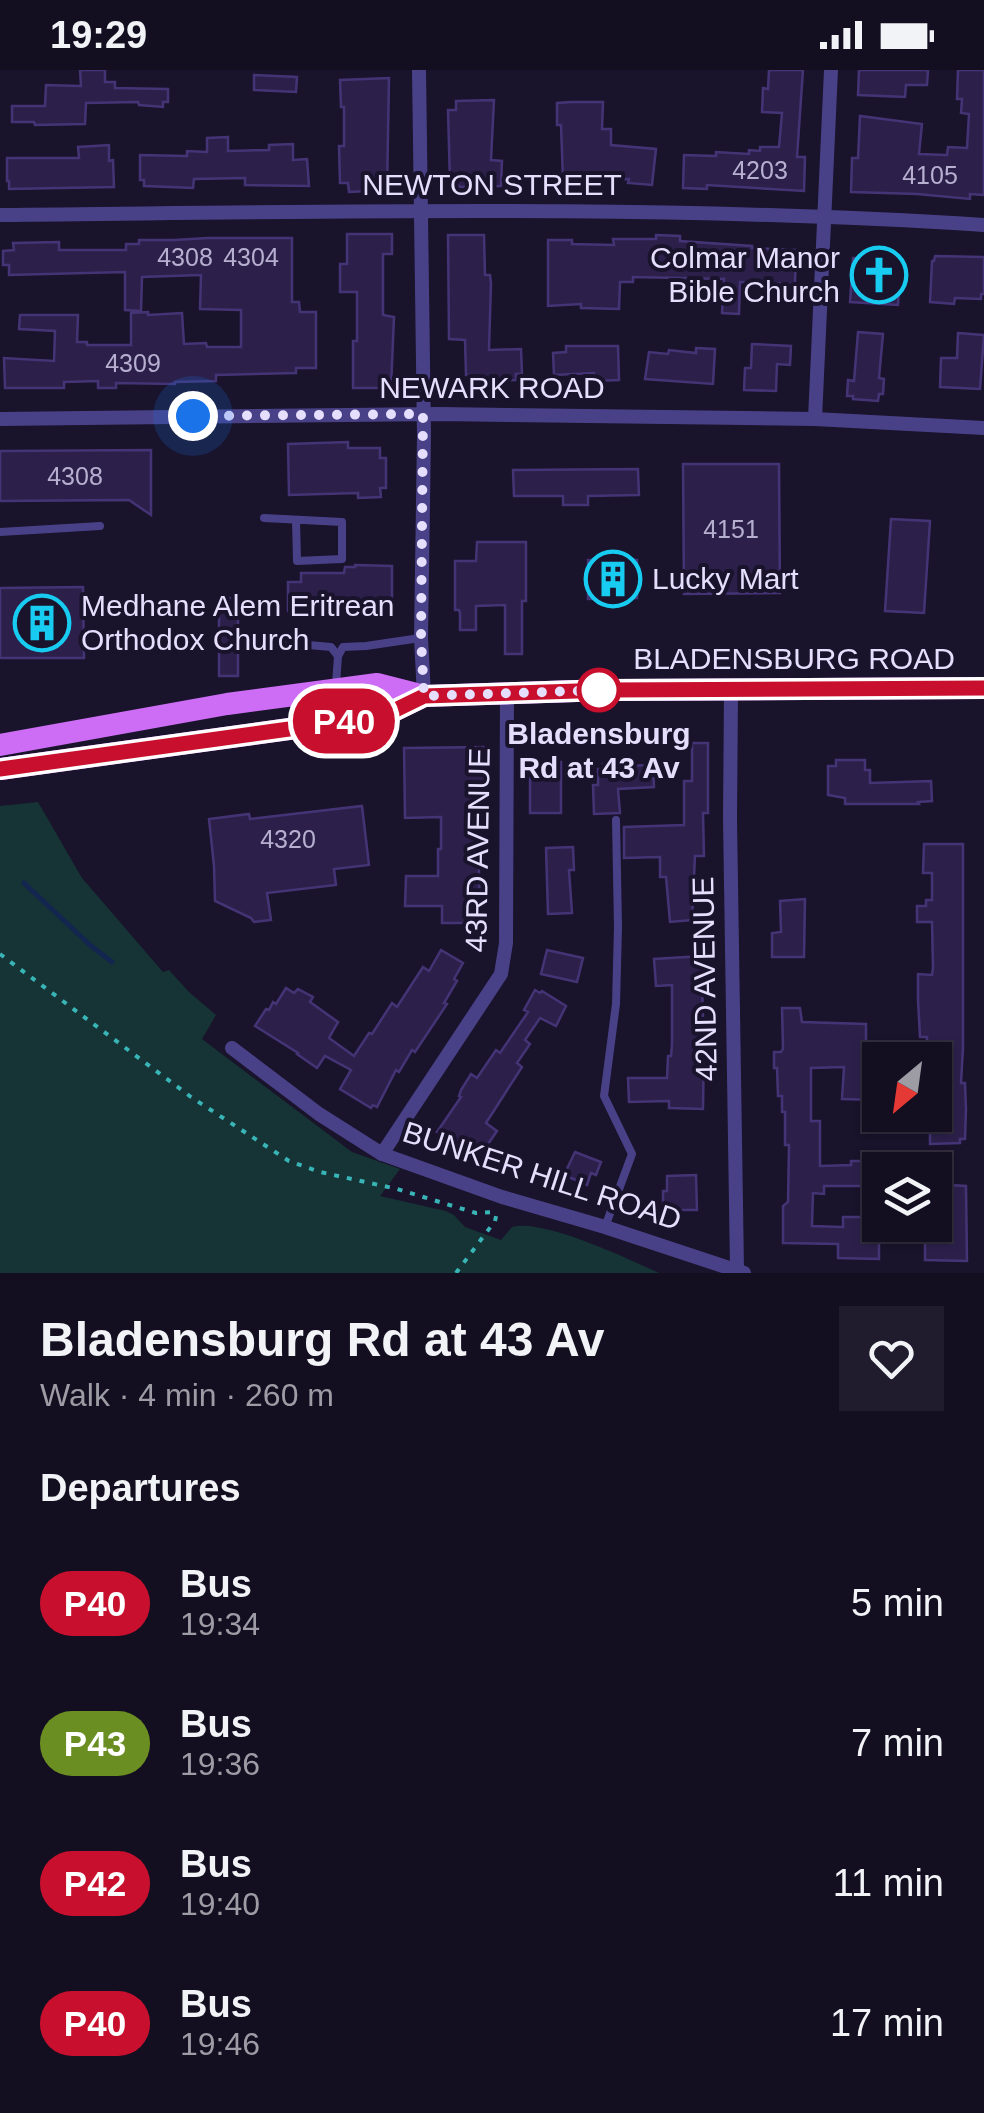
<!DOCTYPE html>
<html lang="en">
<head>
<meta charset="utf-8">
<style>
  :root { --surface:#130e20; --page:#201c2d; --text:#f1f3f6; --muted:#9d9ca5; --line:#322e3e }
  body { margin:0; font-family:Helvetica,sans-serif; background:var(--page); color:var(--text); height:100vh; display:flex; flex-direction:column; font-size:38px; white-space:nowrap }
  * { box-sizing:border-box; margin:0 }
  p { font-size:32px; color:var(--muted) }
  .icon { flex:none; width:55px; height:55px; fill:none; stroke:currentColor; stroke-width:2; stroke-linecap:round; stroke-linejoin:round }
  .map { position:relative; height:1203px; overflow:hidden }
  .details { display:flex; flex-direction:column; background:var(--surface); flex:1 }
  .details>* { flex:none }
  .badge { padding:0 20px; border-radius:32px; font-size:35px; line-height:65px }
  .needle { width:65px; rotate:209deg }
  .controls { position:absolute; left:862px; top:972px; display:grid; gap:20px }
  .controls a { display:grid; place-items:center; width:90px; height:90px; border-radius:0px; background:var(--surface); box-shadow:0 2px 8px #0004,0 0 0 2px var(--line); font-size:50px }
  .you { position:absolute; width:50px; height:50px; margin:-25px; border:8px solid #fff; border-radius:50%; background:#1a73e8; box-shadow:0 0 0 15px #1a73e833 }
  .map>.badge { position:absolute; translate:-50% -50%; box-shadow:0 0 0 5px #fff }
  h2 { padding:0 40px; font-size:38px; line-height:90px }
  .round { display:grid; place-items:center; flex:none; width:105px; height:105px; border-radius:0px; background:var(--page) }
  .head { display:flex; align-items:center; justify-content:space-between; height:170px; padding:0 40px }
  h1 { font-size:48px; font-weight:800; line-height:75px }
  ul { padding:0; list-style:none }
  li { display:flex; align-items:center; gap:30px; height:140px; padding:0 40px }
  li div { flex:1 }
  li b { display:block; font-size:38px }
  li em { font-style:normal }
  li .badge { min-width:110px; font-weight:700; text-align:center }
  .status { display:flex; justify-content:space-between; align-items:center; height:70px; padding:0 50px; background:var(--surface); direction:ltr }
  .status svg { height:28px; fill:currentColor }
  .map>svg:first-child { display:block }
  .green { fill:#163335 }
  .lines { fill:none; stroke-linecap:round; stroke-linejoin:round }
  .stream { stroke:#13264f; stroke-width:5 }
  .building { fill:#2c204b; stroke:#453475; stroke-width:2.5 }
  .path { stroke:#39b5b7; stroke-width:4; stroke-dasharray:5 8; stroke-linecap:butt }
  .service { stroke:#494187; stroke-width:8 }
  .minor { stroke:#494187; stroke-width:14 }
  .primary { stroke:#cd6df6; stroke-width:22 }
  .line-casing { stroke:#fff; stroke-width:22 }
  .line { stroke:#c8102e; stroke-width:15 }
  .walk { stroke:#e5dffd; stroke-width:10; stroke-dasharray:0 18 }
  .stop-dot { fill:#fff; stroke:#c8102e; stroke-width:5 }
  .labels { text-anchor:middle; stroke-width:8; stroke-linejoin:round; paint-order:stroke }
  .number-label { font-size:25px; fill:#b7afd0 }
  .street-label { font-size:30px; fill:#e5dffd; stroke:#19132b }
  .poi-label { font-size:30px; fill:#e5dffd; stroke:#19132b; text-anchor:start }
  .stop-label { font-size:30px; font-weight:bold; fill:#e5dffd; stroke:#19132b }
</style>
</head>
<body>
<div class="status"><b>19:29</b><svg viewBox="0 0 49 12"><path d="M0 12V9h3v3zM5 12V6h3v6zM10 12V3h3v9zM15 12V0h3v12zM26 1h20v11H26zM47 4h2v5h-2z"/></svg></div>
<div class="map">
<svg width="984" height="1203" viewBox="0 0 984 1203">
  <rect width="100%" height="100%" fill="#19132b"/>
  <!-- green -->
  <path class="green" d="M38,732l44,76 81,94 6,-2 20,22 27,23 -14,24 150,113 48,17 -20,27 66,15 8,4 11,12 36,13 11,-13c30,-9 117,32 147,46h-659v-467z"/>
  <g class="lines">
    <!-- stream -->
    <path class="stream" d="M24,813l66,62 22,17"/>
  </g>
  <!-- building -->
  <g class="building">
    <path d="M80,0h25v12h10v6l53,1v13h-5v5l-24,-2 -1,-3 -52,1 -1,21 -50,1 -1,-3h-22v-16h33l1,-21 35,1z"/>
    <path d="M769,0h34l-6,87h8l-1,34 -97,-6v4l-24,-1 1,-33 32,1v-4l33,2v-4l11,1v-4h19l3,-34 -20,-1 1,-24 5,1z"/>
    <path d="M859,0h69l-1,15h-21l-1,12 -47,-2z"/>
    <path d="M958,0h26v125l-14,-1v5l-53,-5 -66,-2 1,-34h6l2,-42 62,8 -3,30 28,1 1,-8 19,1 2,-34 -8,-1 1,-14h-5z"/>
    <path d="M254,5l43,2 -1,15 -42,-2z"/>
    <path d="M389,8l-2,112 -38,2 -1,-9h-8l-1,-37h5v-39h-3l-1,-27z"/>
    <path d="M494,30l-3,60 11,1 -1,25 -43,1v-2l-8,-1 -2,-74h8v-9z"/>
    <path d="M571,32h32l-1,27h9v16l45,4 -4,36 -24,-2 1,-4 -66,1 -2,-55h-4v-22z"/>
    <path d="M228,67v14l41,-1v-5l24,-1v16l14,-1 2,27 -64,-1v-7l-51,1 -1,9 -49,-2v-6h-4v-25l47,1v-5l20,1v-14z"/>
    <path d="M109,75v16l4,-1 1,27 -105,2v-8h-2v-23h72l-1,-11z"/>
    <path d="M347,164h45v20h-9v61l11,2 -3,71h-38v-47h4v-49h-17v-28h7z"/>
    <path d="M448,165h36l1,40h5l1,8 -2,67 32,-1 1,25h-6v6l-44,1v-6h-6l-1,-35 -16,-1z"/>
    <path d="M656,165l24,1v5l72,5v2l44,2 -1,34 -55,-2 -1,32 -17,-1 2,-34 -91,-2v5h-13l-1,27 -38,-1v-4l-33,2v-66h24v4l42,1 -1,-6h43z"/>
    <path d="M208,168h84v64h7l1,10h16v56h-20v5l-80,2v6l-41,1v2l-59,-1v5h-18v-7l-34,1v6h-59l-1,-30 50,3 1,-30 -36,-2 1,-14h58l-1,27h10v3h44v-32l17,-1v3l34,-2 2,31 22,-1 1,4h34v-37l-41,-1 1,-34 -59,2 -1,34 -16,-1v-38l-116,3v-10h-6v-14l11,-1 -1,-7 46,-1v8h67v-6h13v-4h35z"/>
    <path d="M935,186l49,1v37h-3v5l-26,-1 -1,6 -24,-2 2,-41h2z"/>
    <path d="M853,188h22l5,2v5l20,1 -2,39 -48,-3z"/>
    <path d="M858,262l25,2 -4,44 5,1 -1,15h-4l-1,7 -25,-2v-3h-6l1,-16 6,1z"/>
    <path d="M958,263l26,2 -4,54 -40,-2 1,-29h16z"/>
    <path d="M752,274l39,2 -1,19 -13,-1 -1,27 -32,-1 1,-22h6z"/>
    <path d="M566,276h52l1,34 -25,1v-8l-40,2 -1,-22 13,-1z"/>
    <path d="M696,278l19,1 -2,35 -68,-5 4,-27 19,2 1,-4 27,3z"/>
    <path d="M348,372v6h32v10h6v30h-6l1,9 -23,1v-5l-69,2 -1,-51z"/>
    <path d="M151,380v65l-22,-15 -129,1v-50z"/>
    <path d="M683,394h96l1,129 -96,1z"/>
    <path d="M638,399l1,26 -51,1v9h-25v-9h-49l-1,-26z"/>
    <path d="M891,449l39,2 -6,92 -39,-2z"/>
    <path d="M477,472h49v59h-4v53h-17v-49l-29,1v24h-16v-17l-1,-3h-4v-49h21z"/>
    <path d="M588,490h49v38l-49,1z"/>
    <path d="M355,495l37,1v44l-104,1v-29h13v-9h43l1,-6h10z"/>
    <path d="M83,517l1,71h-84v-70z"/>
    <rect x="219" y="528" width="19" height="78"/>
    <path d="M692,673h16v70h-5l1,43h-9l-3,64 -22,2 -4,-45h-6v-20l-36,1v-31l60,-2v-44h8z"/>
    <path d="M484,677l1,69h-7l2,107h-38v-17h-37l1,-30h32v-27h3v-32l-36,1 -1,-70z"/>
    <path d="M836,690h29v10h5v13l61,-2 1,20 -14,1 1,2h-74v-6l-17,-3v-29h8z"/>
    <rect x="530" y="692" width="31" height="51"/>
    <path d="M603,694h16l1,2 33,-1 1,22 -36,2 2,24 -26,1 -1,-29h5v-16h6z"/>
    <path d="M362,736l7,59 -35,4 2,16 -69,8 4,27 -17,2 -3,-4 -36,-17 -1,-35 -5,-47 40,-5 1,5z"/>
    <path d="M924,774h39v204l-2,35h4l1,26 -1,30h-5v4l-30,1v-14h5v-70h-9l1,-23h-7l-2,-37v-26l14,1 1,-7 -1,-46h-15v-16h9v-6h6v-27h-9z"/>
    <path d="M573,777l1,23h-5l3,43 -24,1 -2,-66z"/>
    <path d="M805,829l-1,58h-32v-24l9,-1 -1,-31z"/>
    <path d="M441,880l22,13 -9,16 3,2 -13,22 3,1 -32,48 -3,-2 -13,22 -3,-2 -19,37 -4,-2 -2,3 -31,-19 11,-19 -26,-14 -8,12 -20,-14 1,-1 -43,-27 11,-17 3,1 4,-8 3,2 10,-16 8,5 4,-4 15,8 -3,5 28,20 -9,16 25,18 15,-23 3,1 20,-31 5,4 26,-40 6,4z"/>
    <path d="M547,880l36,8 -6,24 -36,-8z"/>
    <path d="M701,886l3,89 -1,64 -34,-1v-7l-40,1 -1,-24h39l1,-22h3l1,-12v-59l-16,1 -2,-27z"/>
    <path d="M535,920l5,3 2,-2 24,15 -10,20 -16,-8 -15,22 5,4 -13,19 5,4 -36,56 11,8 -13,19 -6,-1 -1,2 -19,-9 -2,3 -19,-13 24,-35 -2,-1 2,-6 10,-16 6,4 19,-28 4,3 28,-41 -4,-2z"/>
    <path d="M782,938h18l2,14 64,2v24l14,-1v42h-3v11l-35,-1 2,-32 -33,1v53h9v45l31,-1v-4h29v21h-18v4h-38v8l-11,-1 -1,33 31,1v-10h26v2h10v40l-41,-1v-14l-55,-1v-37l5,-4 1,-57h-4v-33h-3v-16h-4l-1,-28h-3v-16h7l2,-3z"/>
    <path d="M575,1082l26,10 -5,13 -5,-2 -4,12 -23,-10z"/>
    <path d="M696,1105l1,35h-24l-1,-3h-9v-16h4v-15z"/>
    <path d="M935,1111h14v4l17,1 1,75 -42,-1v-32h10z"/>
  </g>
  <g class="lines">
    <!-- path -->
    <g class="path">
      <path d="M0,884l191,143 98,64 31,11 77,17 79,24 17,-1"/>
      <path d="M456,1203l39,-52 2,-9"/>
    </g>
    <!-- service -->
    <g class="service">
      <path d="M264,448l78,4v37l-45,2 -1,-41"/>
      <path d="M0,462l100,-6"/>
      <path d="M264,571l67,6 7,9"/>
      <path d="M336,614l2,-28 5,-9 23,-1 54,-8"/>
      <path d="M605,1157l27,-73 -28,-58 12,-92 2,-77 -2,-107"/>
    </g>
    <!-- minor -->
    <g class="minor">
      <path d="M419,0l5,365 -3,203 3,58"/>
      <path d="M0,145c328,-3 657,-11 984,10"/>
      <path d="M0,349l439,-5 376,5 169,9"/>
      <path d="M815,349l16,-349"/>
      <path d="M731,620l-1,129 7,449"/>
      <path d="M232,978l87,66 63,40 120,43 103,30 139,46"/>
      <path d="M382,1084l119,-180 5,-31 1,-251"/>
    </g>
    <!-- primary -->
    <g class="primary">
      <path d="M0,675l227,-41 150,-20 47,12 183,-6 377,-2"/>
      <path d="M0,699l383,-53 41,-20"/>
    </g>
  </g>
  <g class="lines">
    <!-- line casing -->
    <g class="line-casing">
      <path id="line" d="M0,699l383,-53 41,-20 183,-6 377,-2"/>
    </g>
    <!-- line -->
    <use href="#line" class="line"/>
    <!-- walk -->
    <path class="walk" d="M193,346l230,-2 -2,224 3,58 183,-6h-8"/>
  </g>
  <!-- icons -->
  <defs>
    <g id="church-ring" transform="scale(2.875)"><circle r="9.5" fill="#19132b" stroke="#18cbf0" stroke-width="1.5"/><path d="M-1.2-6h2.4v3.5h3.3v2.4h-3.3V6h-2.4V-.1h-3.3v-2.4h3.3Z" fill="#18cbf0"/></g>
    <g id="building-ring" transform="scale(2.875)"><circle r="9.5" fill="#19132b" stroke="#18cbf0" stroke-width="1.5"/><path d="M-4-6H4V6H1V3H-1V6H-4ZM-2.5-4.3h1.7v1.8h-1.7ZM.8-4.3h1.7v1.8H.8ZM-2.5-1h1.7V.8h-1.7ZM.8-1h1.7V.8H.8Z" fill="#18cbf0"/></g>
  </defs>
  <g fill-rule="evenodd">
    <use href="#church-ring" x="879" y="205"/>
    <use href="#building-ring" x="613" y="509"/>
    <use href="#building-ring" x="42" y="553"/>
  </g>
  <!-- markers -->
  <circle class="stop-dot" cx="599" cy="620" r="20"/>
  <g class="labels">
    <!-- number labels -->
    <g class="number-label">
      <text x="760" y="109">4203</text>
      <text x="930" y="114">4105</text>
      <text x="185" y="196">4308</text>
      <text x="251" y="196">4304</text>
      <text x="133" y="302">4309</text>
      <text x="75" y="415">4308</text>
      <text x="731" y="468">4151</text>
      <text x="288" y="778">4320</text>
    </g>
    <!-- street labels -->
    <g class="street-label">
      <text x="492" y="125">NEWTON STREET</text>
      <text x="492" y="328">NEWARK ROAD</text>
      <text x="794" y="599">BLADENSBURG ROAD</text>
      <text transform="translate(478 780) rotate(-89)" y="10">43RD AVENUE</text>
      <text transform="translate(705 909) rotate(-91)" y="10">42ND AVENUE</text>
      <text transform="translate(542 1106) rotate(18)" y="10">BUNKER HILL ROAD</text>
    </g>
    <!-- poi labels -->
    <g class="poi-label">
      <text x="840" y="198" text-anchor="end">Colmar Manor<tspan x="840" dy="34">Bible Church</tspan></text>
      <text x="652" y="519">Lucky Mart</text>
      <text x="81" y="546">Medhane Alem Eritrean<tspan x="81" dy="34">Orthodox Church</tspan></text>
    </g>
    <!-- stop labels -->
    <g class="stop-label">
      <text x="599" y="674">Bladensburg<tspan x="599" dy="34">Rd at 43 Av</tspan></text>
    </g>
  </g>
</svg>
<div class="controls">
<a><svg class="needle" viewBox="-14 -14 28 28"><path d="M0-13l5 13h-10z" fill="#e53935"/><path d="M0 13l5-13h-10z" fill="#9d9ca5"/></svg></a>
<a><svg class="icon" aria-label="layers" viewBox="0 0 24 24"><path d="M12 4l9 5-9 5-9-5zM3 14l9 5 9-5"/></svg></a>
</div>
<div class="you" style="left:193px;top:346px"></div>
<b class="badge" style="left:344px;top:651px;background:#c8102e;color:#fff">P40</b>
</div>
<section class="details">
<div class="head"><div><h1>Bladensburg Rd at 43 Av</h1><p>Walk · 4 min · 260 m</p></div><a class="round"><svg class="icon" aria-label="heart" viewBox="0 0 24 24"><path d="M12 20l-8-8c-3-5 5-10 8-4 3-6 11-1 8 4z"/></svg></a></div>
<h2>Departures</h2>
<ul>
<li><span class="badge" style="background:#c8102e;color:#fff">P40</span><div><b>Bus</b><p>19:34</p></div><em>5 min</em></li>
<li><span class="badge" style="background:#6b8e23;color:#fff">P43</span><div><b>Bus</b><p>19:36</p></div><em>7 min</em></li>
<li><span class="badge" style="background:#c8102e;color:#fff">P42</span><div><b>Bus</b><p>19:40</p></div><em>11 min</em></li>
<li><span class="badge" style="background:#c8102e;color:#fff">P40</span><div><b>Bus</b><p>19:46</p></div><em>17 min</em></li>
</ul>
</section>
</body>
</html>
